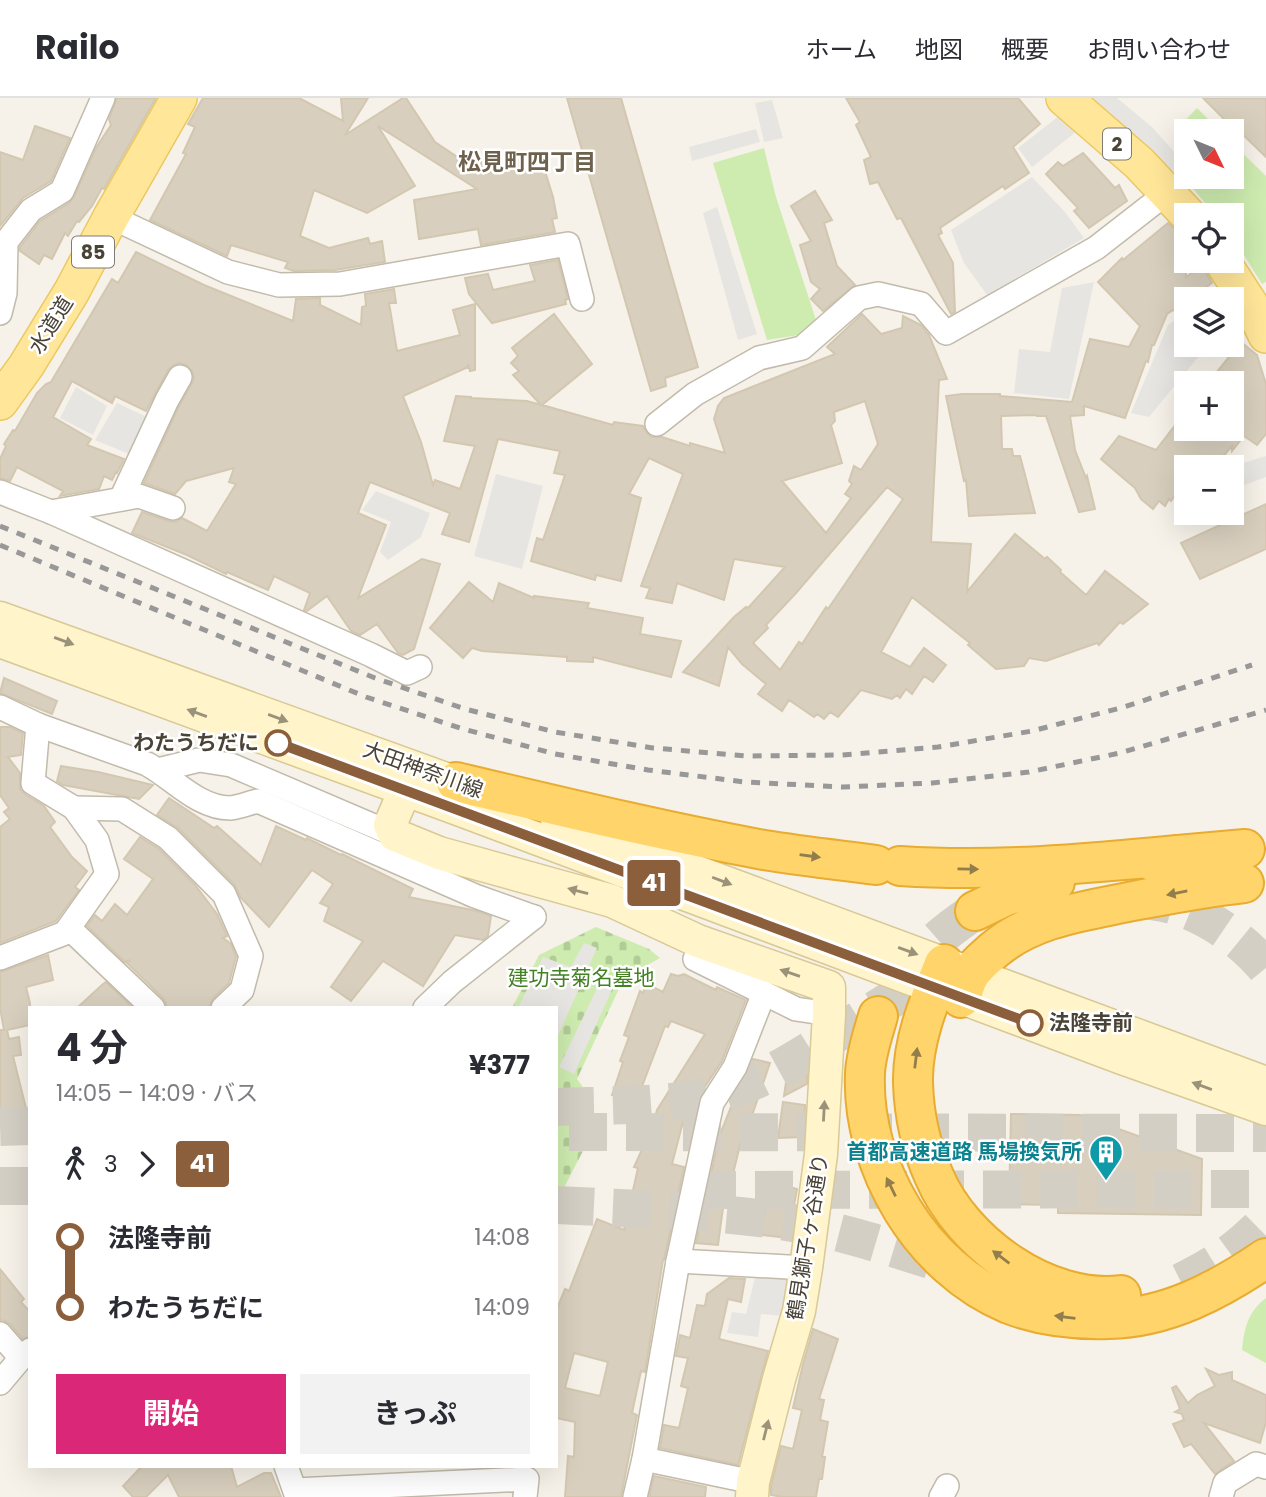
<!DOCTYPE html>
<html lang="ja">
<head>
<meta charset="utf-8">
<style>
  :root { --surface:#fff; --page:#f2f2f3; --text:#2b2b33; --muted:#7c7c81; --line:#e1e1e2; --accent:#db2777 }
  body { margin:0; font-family:Poppins,"Noto Sans JP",sans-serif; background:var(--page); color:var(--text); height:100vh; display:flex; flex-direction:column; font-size:26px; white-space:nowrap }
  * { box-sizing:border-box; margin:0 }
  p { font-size:23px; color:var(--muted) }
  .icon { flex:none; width:38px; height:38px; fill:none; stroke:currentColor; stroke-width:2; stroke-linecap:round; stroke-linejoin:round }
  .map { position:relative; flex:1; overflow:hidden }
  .drawer { position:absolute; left:28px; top:908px; width:530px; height:462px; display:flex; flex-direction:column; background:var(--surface); border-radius:0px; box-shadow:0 7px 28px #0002 }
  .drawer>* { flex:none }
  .badge { padding:0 14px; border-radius:5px; font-size:24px; line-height:46px }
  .needle { width:46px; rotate:133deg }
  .tools { position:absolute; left:1174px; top:21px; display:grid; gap:14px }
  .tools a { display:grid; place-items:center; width:70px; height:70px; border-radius:0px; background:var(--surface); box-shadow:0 7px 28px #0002; font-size:35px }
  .map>.badge { position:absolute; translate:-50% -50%; box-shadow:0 0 0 4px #fff }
  .legs { display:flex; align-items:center; gap:10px; height:77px; padding:0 28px; font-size:23px }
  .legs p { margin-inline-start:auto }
  .overview { display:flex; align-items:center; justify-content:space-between; height:119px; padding:0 28px }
  h1 { font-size:38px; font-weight:700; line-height:52px }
  .primary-button { display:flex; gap:14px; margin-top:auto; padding:14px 28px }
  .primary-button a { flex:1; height:80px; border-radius:0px; background:var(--accent); color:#fff; font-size:28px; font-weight:700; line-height:80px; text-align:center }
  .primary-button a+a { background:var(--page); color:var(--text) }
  ul { padding:0 28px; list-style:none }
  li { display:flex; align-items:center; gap:24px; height:70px; font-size:26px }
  li i { display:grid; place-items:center; width:10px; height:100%; margin:0 9px; background:currentColor }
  li i::after { content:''; width:18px; height:18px; margin:-9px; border:5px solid; border-radius:50%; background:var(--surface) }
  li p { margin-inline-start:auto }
  li:first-child i { background:linear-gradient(#0000 50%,currentColor 0) }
  li:last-child i { background:linear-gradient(currentColor 50%,#0000 0) }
  header { display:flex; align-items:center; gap:42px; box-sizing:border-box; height:98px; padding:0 35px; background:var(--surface); border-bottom:2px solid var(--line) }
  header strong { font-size:33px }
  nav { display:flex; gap:38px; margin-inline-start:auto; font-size:24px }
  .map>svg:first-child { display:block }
  .cemetery { fill:url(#cemetery-stones) }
  .park { fill:#ceecb0 }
  .parking { fill:#e7e5e1 }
  .building { fill:#d8cfbe; stroke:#d3c7b0; stroke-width:2; fill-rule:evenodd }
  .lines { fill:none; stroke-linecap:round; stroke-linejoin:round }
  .highway-tunnel { stroke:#d4cfc5; stroke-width:38; stroke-dasharray:38 19; stroke-linecap:butt }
  .street-casing { stroke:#c2bbab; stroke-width:26 }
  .secondary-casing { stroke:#d8c996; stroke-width:35 }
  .primary-casing { stroke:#ecc861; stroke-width:38 }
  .highway-casing { stroke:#e8ac31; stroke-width:42 }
  .street { stroke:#fff; stroke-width:23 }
  .secondary { stroke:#fff4ca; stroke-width:32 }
  .primary { stroke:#ffe699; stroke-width:35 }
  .highway { stroke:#ffd46b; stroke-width:38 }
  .rail { stroke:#989898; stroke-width:5; stroke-dasharray:9 9; stroke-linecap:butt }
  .oneway { fill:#9b9379 }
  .oneway2 { fill:#927d4c }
  .line-1-casing { stroke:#fff; stroke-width:16 }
  .line-1 { stroke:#8b5e3c; stroke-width:10 }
  .stop-1-dot { fill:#fff; stroke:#8b5e3c; stroke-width:3.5 }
  .labels { text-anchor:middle; stroke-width:5; stroke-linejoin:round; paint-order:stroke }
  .shield { fill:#fff; stroke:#807b73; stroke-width:2 }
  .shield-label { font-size:19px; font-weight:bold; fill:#4a4337 }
  .street-label { font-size:21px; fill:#4a4337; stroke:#fff }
  .stop-label { font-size:21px; font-weight:bold; fill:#4a4337; stroke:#fff; text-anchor:end }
  .park-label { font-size:21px; fill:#448125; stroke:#fff }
  .culture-label { font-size:21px; font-weight:bold; fill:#0d838f; stroke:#fff; text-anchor:end }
  .neighbourhood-label { font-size:23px; font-weight:bold; fill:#6e624d; stroke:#fff }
</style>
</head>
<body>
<header>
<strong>Railo</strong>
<nav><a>ホーム</a><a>地図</a><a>概要</a><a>お問い合わせ</a></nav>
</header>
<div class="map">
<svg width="1266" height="1399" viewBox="0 0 1266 1399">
  <defs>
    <pattern id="cemetery-stones" width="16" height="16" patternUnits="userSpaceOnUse" patternTransform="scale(1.75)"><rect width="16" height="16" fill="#ceecb0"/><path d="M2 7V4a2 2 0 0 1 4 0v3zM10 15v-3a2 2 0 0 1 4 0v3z" fill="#b2cc98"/></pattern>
  </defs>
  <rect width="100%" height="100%" fill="#f6f2e9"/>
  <!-- cemetery -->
  <path class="cemetery" d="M596,829l53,22 11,9 -36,20 -47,101 11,15 -12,18 20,14 -39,75 -1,-193h-44l27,-53z"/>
  <!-- park -->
  <g class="park">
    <path d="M1197,10l23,23h-34v14l-11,-14z"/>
    <path d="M1232,45l34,33v106l-4,2 -30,-48v-21h-17l-24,-29 9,-9h32z"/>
    <path d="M764,50l12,49 40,123 -17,15 -32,5 -54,-177z"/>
    <path d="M1266,1200v65l-24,-13c2,-22 6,-38 24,-52z"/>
  </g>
  <!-- parking -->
  <g class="parking">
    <path d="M1090,0h27l35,29 32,36 -10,9z"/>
    <path d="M772,2l11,38 -19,4 -9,-39z"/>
    <path d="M1059,18l18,15 -45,36 -14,-19z"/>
    <path d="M756,31l4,13 -68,19 -3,-14z"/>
    <path d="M1032,79l33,35 19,26 -97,57 -23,-32 -13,-33z"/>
    <path d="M717,109l40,127 -19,6 -35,-127z"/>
    <path d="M1094,184l-25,117 -55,-6 5,-44 31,3 12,-64z"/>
    <path d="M1186,215v32h22l-59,72 -18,-4 37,-88z"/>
    <path d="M76,289l31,19 -14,29 -33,-17z"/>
    <path d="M117,305l32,15 -15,38 -39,-16z"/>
    <path d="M1266,358v21l-30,11 -4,-14v-7h-2z"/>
    <path d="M496,376l47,12 -21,83 -48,-13z"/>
    <path d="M376,393l54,22 -9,24 -33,23 -8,-8 11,-30 -29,-12z"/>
    <path d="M584,845l13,5 -40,90 -1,-30h-38l25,-51 28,10z"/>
    <path d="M602,880l12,7 -40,89 -15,-7z"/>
    <path d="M755,1180l34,1 -6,37 -22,-2 -3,23 -31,-4 5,-21 14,2z"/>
  </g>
  <!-- building -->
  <g class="building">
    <path d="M117,0h39l-52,91 -2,-1 -10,18 -13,16 -2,-1 -9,15 -3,-3 -13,26 -8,-4 -5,9 -19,-13v-4l20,-26 29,-18 5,-6 22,-49 15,-23 -2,-6z"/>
    <path d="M203,0h96l44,23 -2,-23h27l-23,37 58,-37h3l29,44 33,22 13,-2 2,12 36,-7 -2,-8 22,-7 14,45 4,21 -5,1 3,13 -74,13 -3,-16 -59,10 -5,-39 63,-11 -99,-63 37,60 -48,27 -53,-23 -14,46 29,12 39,-10 2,6 12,-3 3,21 -50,8 -41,1 -9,-3 3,-6 -57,-17 -4,11 -77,-36 36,-66 -3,-1 12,-26 -7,-3z"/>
    <path d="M567,0h54l77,269 -33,11 1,8 -15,5z"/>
    <path d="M846,0h172l22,26 -27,23 16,26 -24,16 -2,-3 -63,42 2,5 -4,2 15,28 2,49 -4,2 -50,-96 -4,1 -19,-37 -8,2 -6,-24 7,-3 -15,-32 4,-3z"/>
    <path d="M1203,0h63v59l-32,-31 -2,1z"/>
    <path d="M35,28l35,12 -19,43 -28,17 -23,28v-74l23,8z"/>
    <path d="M1083,55l32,35 4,-3 8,16 -38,27 -15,-17 4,-3 -32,-34 12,-12 5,4z"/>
    <path d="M815,93l17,29 -8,3 13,43 18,19 -32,26 -12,-12 9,-10 -9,-7 -11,-37 11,-4 -20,-35z"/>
    <path d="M1168,125l11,9 7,10v35l16,-11 10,17 -10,7 2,2 -12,7h-6v3l-19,12 -13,31h-2l-4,17 -2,-1 -21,57 -41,-12v9l-14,1 5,34 11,28 1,-2 8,33 -16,3 -33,-96h-9l-1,-1 -35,1 1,33h10l1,7h7l15,57 -66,3 -3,-36 -2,1 -18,-85 16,-2h38v2l72,6 18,-63 39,8 11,-21 -42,-44 24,-24 1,2z"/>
    <path d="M136,154l68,33 89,36 3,-22 24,-1v7l41,20 1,-18 4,-1 -1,-12 29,-5 2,14h-7l8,48 63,-16 -7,-25 22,-6v66l-5,1 -2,-7v3l-65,29 18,46 12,43 2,-5 25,9 15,-43 -31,-5 12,-45 15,1v1l56,3 14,4 -28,-30 6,-4 -8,-8 7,-7 -6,-8 42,-34 38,50 -50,41 71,20 1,-3 29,4 4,7 5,4h10l28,9v-3l35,10 -11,-34 4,-13 6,-8 111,-44 -8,-7 35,-33 19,20 21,-6 1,-12 18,9 8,10 18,44 -8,1 -8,162 40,2 -4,48 48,-58 30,25 2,-2 14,13 -1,2 26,23 19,-24 43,33 -25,20 -3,-2 -21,23 -2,-2 -51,18 -17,-3 -5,8 -28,3 -28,-24 2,-2 -58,-46 -31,55 29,15 14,-19 22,17 -13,17 -9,-6 -12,18 -6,-5 -6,9 -3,-3 -5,4 -31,-9 -23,27 -8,-5 -6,7 -7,-5 -3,3 -25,-17 -7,11 -24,-17 8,-10 -24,-20 -14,-17 -9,39 -36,-14 51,-55 12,-10 2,1 37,-41 -51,-8 -10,41 -47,-17 -5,20 -26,-5 4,-10 -9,-2 42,-112 -34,-16 -20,36 12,4 -20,83 -25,-6 -1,5 -64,-19 6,-23 6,2 22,-65 -11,-2 6,-22 -62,-12 -29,103 -27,-8 8,-21 -80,-31 -12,31 28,12 -28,73 64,-39 18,5 -26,85 -11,6 -5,-2 -21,-29 -17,11 -9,-4 -24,-35 -20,15 -3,-1 6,-17 -36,-17 -6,14 -41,-18 -1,2 -39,-19 -55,-22 10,-21 27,9 7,1 6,-4 25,13 29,-47 -7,-2 5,-14 -48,13 -11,13 -31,-11 35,-77 13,-23 2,-5 -2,-7 -6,-6 -7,-2 -5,2 -6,5 -22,41 -31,-15 -3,7 -40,-22 -19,36 38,22 -4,6 37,14 -7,14 -1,-1 -4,8 -8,-4 -5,13 -39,7 3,-5 -46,-24 -7,14 -10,-3v-19l6,-13 -2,-2 9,-14 2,1 22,-38 9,-9 5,-2 61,-103 6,4zM865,303l13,43 -17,26 -7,-4 -5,15 3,3 -7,10 6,4 -25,35 -44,-52 60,-18 -11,-38 4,-4 -1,-9zM887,389l16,12 -75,110 -2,-2 -24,37 -3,-2 -19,28 -27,-27 15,-15 -2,-3 30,-32z"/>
    <path d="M558,162l10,39 -3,1 1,4 -74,19 -23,-29 -4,-16 23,-4 5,16 42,-9 -5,-16z"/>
    <path d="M1241,244l16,13 9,29v50l-9,11 -13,-9 -12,15v-5l-18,21h-28v13l-15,21 -2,-2 -4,7 -6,-5 -6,8 -12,-10 -6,-11 -34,-29 18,-23 37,14 30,-39v18h46v-46h-24z"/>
    <path d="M1266,406v45l-66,30 -19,-36z"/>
    <path d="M469,484l24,20 6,-19 35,15v-2l55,7 -2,5 56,10 -3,16 41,7 -10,36 -78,-20v5l-26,-1v-4l-85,-6 -10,-3 -9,10 -33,-30z"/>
    <path d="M4,580l53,23 -5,13 -52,-21z"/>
    <path d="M0,629h10l13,6 -2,22 -13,2 12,16v16l6,6 18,11 11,16 -5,5 22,30 15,14 -12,16 4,3 -23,31 -56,22v-116l10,-8 -6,-7 5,-4 -9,-13z"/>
    <path d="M61,668l37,6 55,13 -14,14 -76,-14 -6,-4z"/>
    <path d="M169,700l45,30 3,-2 44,39 15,-39 30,14 1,-2 34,17 1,-1 71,35 -4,8 68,14 14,5 -3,20 -5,4 -28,-5 -32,51 -40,-25 -32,40 -20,-14 32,-46 -39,-20 5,-14 -9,-4 13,-19 -21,-14 -43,57 -28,-29 -7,-14 -56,-56 -21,-13z"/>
    <path d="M140,739l19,12 36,36 22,29 10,22 -4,2 8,6 5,13 -7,26 -16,15 -4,10h-42l-1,-5 -3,-5 -36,-35 3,-3 -5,2 -38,-36 8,-11 7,6 13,-17 12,11 26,-36 -29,-20z"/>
    <path d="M48,857l5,25 -27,7 4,16v22l-23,5 2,9 10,-2 2,18 -8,1 13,52 -26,6v-84h4l-4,-22v-36z"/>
    <path d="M671,876l7,2 6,-2 32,16 1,-3 29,13 -24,61 -38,57 -12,46 12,3 -20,93h-1l-18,112 -4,-1 -9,42 5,2 -16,82h-56l3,-41 6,1 1,-35 -19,-4v-107l9,-22 4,2 28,-72 27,11 14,-62 -4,-1 10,-22 3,1 10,-36 48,-76 -34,-13 -3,6 -3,-1 -29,76 -24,-7 11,-33 -3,-1 9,-24 -5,-2 16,-44 3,2 4,-9 16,8zM574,1255l34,9 -8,34 -35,-8z"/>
    <path d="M106,884l27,26h-56l26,-24z"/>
    <path d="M790,956l18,5 -1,25 -23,12z"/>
    <path d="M753,961l17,4 -23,67 -3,-1 -16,65 -3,-1 -7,52 -22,-2 23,-106 20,-50 9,-15z"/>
    <path d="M783,1004l22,3 -1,32 -26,1z"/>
    <path d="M1011,1016l69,1 122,44 -1,56 -143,-2v-8l-49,-1z"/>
    <path d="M770,1084l27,7 -9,49 -27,-3z"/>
    <path d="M0,1171l24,30 -3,3 9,10v24l-7,3 -13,-15 -5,-3 -5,-1z"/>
    <path d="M729,1180l16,1 -4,23 -13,-3 -9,40 49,12 -30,114 -78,-17 4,-23 15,3 9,-40 -7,-2 7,-28 -12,-2 4,-21 10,3 7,-33 8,1 2,-12z"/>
    <path d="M813,1231l25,10 -19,60 5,1 -4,20 8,2 -6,35h3l-3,22h-3l-3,18h-33l-12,-2v-10l10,-39 12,3 9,-39 -9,-2 10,-44z"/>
    <path d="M1206,1271l13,6 13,-3v8l34,15v27l-6,21 -56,-20 30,38 -19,13 -24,-30 -7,3 -11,-23 11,-4 -2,-6 -7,-2 5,-3 -8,-21 4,-2 12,17 9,-8 18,-9z"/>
    <path d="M142,1368h89l6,21 27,-14h7l10,24h-102l-11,-22 -22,22h-13l-10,-11z"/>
    <path d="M654,1378l52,11 -1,10h-56z"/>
  </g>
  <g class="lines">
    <!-- highway-tunnel -->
    <g class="highway-tunnel">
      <path d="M1135,801c10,1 19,2 28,4 39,8 78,35 103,65"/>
      <path d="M898,882c26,-30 44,-47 77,-69"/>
      <path d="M556,1009c55,-2 112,0 165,-14 43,-12 80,-37 118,-61 36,-22 72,-45 108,-67"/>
      <path d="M0,1029l30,-1"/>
      <path d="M569,1034l697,1"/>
      <path d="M0,1088h30"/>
      <path d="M698,1092l568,-1"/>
      <path d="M556,1107c75,4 151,5 225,16 62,9 122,31 182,49"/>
      <path d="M1181,1184c36,-18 57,-32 85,-61"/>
    </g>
    <!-- street casing -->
    <g class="street-casing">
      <g id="street">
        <path d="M111,119l117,55 51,13 61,-1 228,-40 14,55"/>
        <path d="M0,215l5,-20 1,-51 25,-32 31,-19 41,-93"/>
        <path d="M657,326l38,-30 64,-36 43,-10 57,-50 19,-4 43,10 25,29 150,-85 72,-56"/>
        <path d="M0,394l51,20 320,143 36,18 13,-6"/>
        <path d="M121,401l46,-99 13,-23"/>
        <path d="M51,414l88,-16 34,12"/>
        <path d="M0,609l38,18 109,39c26,14 51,44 83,44 9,-1 19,-5 28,-7l217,95 59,21"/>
        <path d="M158,672l41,-10 32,5 164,70"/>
        <path d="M74,710l48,1 46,29 56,56 27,62 -9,34 -19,18"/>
        <path d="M69,830l84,80"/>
        <path d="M0,860l65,-25 42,-59 -10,-34 -23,-32 -41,-25 5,-58"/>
        <path d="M695,861l101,50 33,5"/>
        <path d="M425,910l27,-26 82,-65"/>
        <path d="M678,1163l128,7"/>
        <path d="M0,1236l21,24"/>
        <path d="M0,1285l21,-25 9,-8"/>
        <path d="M644,1361l109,23"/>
        <path d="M286,1368l11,31"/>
        <path d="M295,1392l232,-11 -2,18"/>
        <path d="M635,1399l9,-38 34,-198 34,-158 23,-36 29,-74"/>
        <path d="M941,1399l6,-11"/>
        <path d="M1221,1399l4,-14 31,-19 10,3"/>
      </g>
    </g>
    <!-- secondary casing -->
    <g class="secondary-casing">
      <g id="secondary">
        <path d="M0,520l479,173"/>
        <path d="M0,543l458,168 664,249 144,51"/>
        <path d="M405,692l-15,35 5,10 44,18 173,48 86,40 131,46v27l-8,140 -15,114 -7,43 -20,68 -26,103 -1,15"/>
        <path d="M557,722l709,263"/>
      </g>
    </g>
    <!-- primary casing -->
    <g class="primary-casing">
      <g id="primary">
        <path d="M1064,0l75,65 49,52"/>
        <path d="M1222,163l33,51 11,23"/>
        <path d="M0,304l26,-36 46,-75 39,-74 68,-119"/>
      </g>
    </g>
    <!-- highway casing -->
    <g class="highway-casing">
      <g id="highway">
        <path d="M456,684c102,24 205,49 308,68 37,6 74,10 112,15"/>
        <path d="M1152,763l26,-6 67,-6"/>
        <path d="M900,768c93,6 185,-2 278,-11"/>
        <path d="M975,813l31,-15 49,-14"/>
        <path d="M944,866c-15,37 -32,78 -31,119 1,32 8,64 21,93 28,67 113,128 187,119"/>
        <path d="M961,900c3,-8 5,-18 10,-25 6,-9 15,-16 23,-23 39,-33 91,-39 139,-49 37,-7 74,-14 111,-18"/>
        <path d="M878,918c-5,18 -12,37 -13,57 -4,94 57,195 144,231 31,12 67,16 100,15 58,-1 110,-29 157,-61"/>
      </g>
    </g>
    <!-- street -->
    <use href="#street" class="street"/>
    <!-- secondary -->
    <use href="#secondary" class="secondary"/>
    <!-- primary -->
    <use href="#primary" class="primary"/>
    <!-- highway -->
    <use href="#highway" class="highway"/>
    <!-- rail -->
    <g class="rail">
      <path d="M0,428l375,152 90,31 90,23 98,16 94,8 95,-1 96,-8 94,-16 92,-24 128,-42"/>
      <path d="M0,447l366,152 94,31 95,26 93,16 97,12 98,5 89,-4 97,-11 91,-19 146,-43"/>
    </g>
  </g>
  <!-- one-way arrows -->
  <defs><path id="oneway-solid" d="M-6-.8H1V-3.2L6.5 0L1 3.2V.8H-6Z" transform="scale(1.75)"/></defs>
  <g class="oneway">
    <use href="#oneway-solid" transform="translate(64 543) rotate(20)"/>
    <use href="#oneway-solid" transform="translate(197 615) rotate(-160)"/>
    <use href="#oneway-solid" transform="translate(278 620) rotate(20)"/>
    <use href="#oneway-solid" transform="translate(722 783) rotate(21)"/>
    <use href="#oneway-solid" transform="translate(578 793) rotate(-165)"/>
    <use href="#oneway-solid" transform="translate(908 853) rotate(20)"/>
    <use href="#oneway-solid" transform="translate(790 875) rotate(-161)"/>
    <use href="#oneway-solid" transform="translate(1202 988) rotate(-160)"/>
    <use href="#oneway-solid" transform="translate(824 1013) rotate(-87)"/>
    <use href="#oneway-solid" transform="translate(766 1332) rotate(-76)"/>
  </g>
  <g class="oneway2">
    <use href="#oneway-solid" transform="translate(810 758) rotate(8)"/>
    <use href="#oneway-solid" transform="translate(968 771) rotate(1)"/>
    <use href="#oneway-solid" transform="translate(1177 795) rotate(169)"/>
    <use href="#oneway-solid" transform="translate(916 960) rotate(-83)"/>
    <use href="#oneway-solid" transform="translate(891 1089) rotate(-116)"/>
    <use href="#oneway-solid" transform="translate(1001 1159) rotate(-143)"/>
    <use href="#oneway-solid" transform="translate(1065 1219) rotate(-173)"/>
  </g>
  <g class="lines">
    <!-- line-1 casing -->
    <g class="line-1-casing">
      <path id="line-1" d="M278,645l752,280"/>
    </g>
    <!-- line-1 -->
    <use href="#line-1" class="line-1"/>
  </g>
  <!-- icons -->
  <defs>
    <g id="building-pin" transform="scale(1.75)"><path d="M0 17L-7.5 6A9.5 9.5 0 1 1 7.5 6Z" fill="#0f9aa8" stroke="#fff"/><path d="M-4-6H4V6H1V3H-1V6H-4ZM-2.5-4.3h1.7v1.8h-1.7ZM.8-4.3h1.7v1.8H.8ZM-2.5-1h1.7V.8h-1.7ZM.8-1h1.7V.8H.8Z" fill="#fff"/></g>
  </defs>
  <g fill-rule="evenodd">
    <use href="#building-pin" x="1106" y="1054"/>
  </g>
  <!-- markers -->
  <g class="stop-1-dot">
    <circle cx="278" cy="645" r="12"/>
    <circle cx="1030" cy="925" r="12"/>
  </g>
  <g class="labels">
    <!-- shield labels -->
    <g class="shield">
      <rect x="1103" y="30.5" width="28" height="31" rx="5"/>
      <rect x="72" y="138.5" width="42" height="31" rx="5"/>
    </g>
    <g class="shield-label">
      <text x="1117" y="53">2</text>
      <text x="93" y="161">85</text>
    </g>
    <!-- street labels -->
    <g class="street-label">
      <text transform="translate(51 227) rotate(-58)" y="7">水道道</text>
      <text transform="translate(423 672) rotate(20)" y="7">大田神奈川線</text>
      <text transform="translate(808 1139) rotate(-81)" y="7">鶴見獅子ヶ谷通り</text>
    </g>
    <!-- stop labels -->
    <g class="stop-label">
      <text x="259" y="652">わたうちだに</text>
      <text x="1049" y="932" text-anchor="start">法隆寺前</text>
    </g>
    <!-- park labels -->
    <g class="park-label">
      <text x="581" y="887">建功寺菊名墓地</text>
    </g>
    <!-- culture labels -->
    <g class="culture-label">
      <text x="1082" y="1061">首都高速道路 馬場換気所</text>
    </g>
    <!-- neighbourhood labels -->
    <g class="neighbourhood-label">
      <text x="527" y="72">松見町四丁目</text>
    </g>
  </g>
</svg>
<div class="tools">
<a><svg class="needle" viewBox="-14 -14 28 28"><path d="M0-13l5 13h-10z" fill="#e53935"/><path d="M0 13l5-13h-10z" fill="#7c7c81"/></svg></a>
<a><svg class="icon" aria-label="locate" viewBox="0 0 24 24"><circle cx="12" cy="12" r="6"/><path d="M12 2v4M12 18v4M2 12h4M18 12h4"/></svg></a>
<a><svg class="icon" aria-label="layers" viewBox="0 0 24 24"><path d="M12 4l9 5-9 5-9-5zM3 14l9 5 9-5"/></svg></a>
<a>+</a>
<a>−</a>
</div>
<b class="badge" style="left:654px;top:785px;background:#8b5e3c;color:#fff">41</b>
<section class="drawer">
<div class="overview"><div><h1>4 分</h1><p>14:05 – 14:09 · バス</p></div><b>¥377</b></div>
<div class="legs"><svg class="icon" aria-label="walk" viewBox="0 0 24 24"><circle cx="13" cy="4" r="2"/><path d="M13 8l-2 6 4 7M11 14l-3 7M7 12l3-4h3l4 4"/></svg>3<svg class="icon" aria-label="forward" viewBox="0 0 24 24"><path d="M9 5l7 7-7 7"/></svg><b class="badge" style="background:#8b5e3c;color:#fff">41</b></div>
<ul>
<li><i style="color:#8b5e3c"></i><b>法隆寺前</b><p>14:08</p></li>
<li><i style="color:#8b5e3c"></i><b>わたうちだに</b><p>14:09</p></li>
</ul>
<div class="primary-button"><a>開始</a><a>きっぷ</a></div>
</section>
</div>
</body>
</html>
